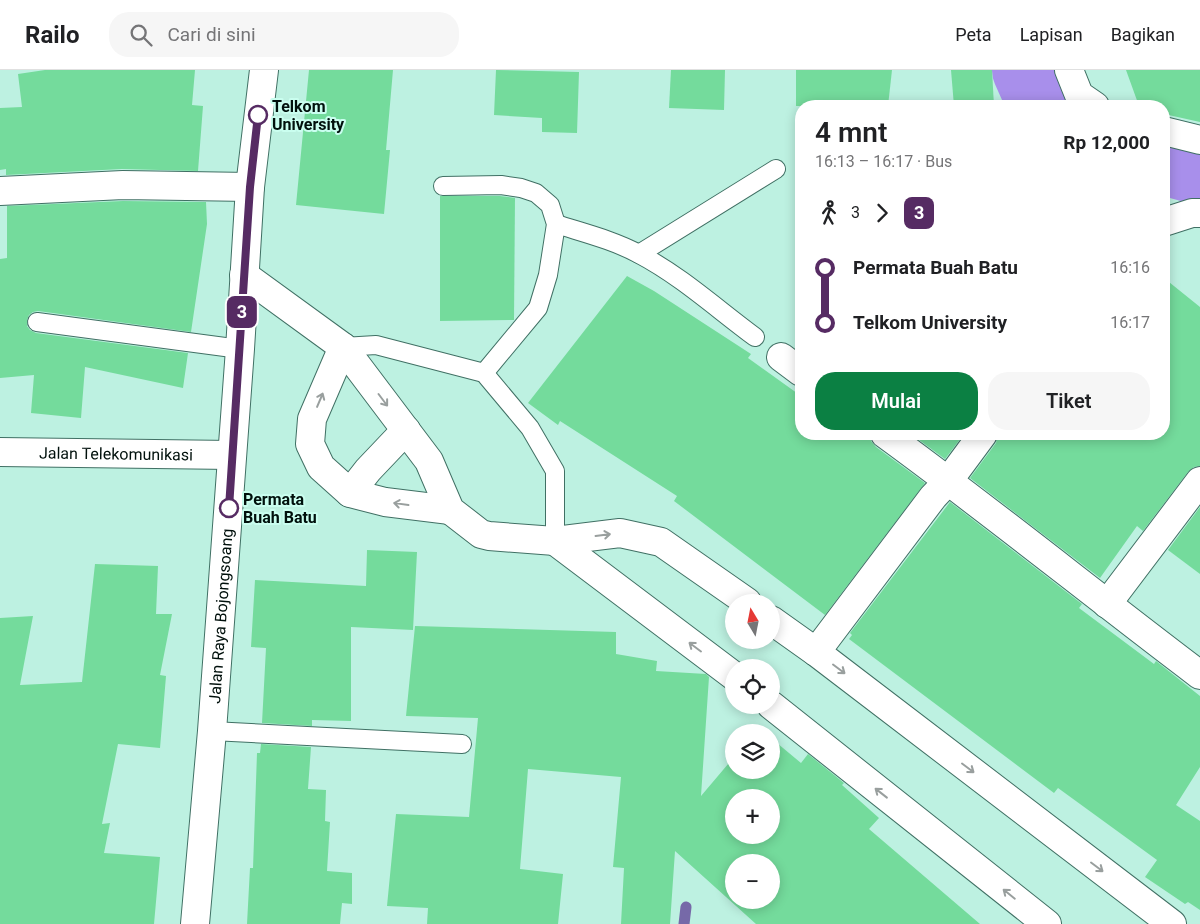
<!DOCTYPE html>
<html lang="id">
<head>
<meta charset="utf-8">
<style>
  :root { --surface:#fff; --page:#f6f6f6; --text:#202124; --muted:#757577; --line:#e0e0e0; --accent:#0b8043 }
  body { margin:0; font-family:Roboto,sans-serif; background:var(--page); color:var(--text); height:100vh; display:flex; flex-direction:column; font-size:19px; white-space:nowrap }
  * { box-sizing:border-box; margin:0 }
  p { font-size:16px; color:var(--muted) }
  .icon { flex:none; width:28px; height:28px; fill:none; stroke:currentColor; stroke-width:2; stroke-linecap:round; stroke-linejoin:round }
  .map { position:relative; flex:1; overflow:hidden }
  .sheet { position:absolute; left:795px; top:30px; width:375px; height:340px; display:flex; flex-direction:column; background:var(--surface); border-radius:20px; box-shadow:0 2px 12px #0003 }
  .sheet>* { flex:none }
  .badge { padding:0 10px; border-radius:8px; font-size:18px; line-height:32px }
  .needle { width:32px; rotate:350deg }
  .buttons { position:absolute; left:725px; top:524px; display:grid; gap:10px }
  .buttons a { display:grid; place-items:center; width:55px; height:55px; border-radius:50%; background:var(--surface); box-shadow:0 2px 12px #0003; font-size:25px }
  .map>.badge { position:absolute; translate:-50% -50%; box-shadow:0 0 0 2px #fff }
  .legs { display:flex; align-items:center; gap:8px; height:55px; padding:0 20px; font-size:16px }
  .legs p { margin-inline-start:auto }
  .head { display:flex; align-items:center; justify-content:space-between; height:85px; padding:0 20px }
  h1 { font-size:28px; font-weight:600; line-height:38px }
  .cta { display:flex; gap:10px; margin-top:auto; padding:10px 20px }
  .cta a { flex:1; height:58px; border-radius:20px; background:var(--accent); color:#fff; font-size:20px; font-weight:600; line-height:58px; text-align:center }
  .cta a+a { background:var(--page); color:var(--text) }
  ul { padding:0 20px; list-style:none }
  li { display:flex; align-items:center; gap:18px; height:55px; font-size:19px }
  li i { display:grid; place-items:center; width:8px; height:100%; margin:0 6px; background:currentColor }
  li i::after { content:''; width:12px; height:12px; margin:-6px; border:4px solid; border-radius:50%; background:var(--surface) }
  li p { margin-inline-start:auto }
  li:first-child i { background:linear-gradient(#0000 50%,currentColor 0) }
  li:last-child i { background:linear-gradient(currentColor 50%,#0000 0) }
  header { display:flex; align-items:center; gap:30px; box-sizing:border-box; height:70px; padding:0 25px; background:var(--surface); border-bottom:1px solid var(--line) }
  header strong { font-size:24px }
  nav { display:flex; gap:28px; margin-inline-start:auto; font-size:18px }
  .search { width:350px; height:45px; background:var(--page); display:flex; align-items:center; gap:12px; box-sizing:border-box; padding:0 18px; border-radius:20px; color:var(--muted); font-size:19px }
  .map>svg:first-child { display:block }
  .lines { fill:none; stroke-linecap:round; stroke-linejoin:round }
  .stream { stroke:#7669a8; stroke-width:11 }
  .river { stroke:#a88feb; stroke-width:70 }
  .building { fill:#74db9c; fill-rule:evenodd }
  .lane-casing { stroke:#407064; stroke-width:20 }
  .street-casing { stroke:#407064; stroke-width:30 }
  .secondary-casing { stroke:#407064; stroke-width:30 }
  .primary-casing { stroke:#407064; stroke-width:30 }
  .lane { stroke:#fff; stroke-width:18 }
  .street { stroke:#fff; stroke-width:28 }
  .secondary { stroke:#fff; stroke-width:28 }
  .primary { stroke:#fff; stroke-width:28 }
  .oneway { stroke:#999f9e }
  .line-1-casing { stroke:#fff; stroke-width:11 }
  .line-1 { stroke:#562b63; stroke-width:8 }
  .stop-1-dot { fill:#fff; stroke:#562b63; stroke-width:2.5 }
  .labels { text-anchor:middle; stroke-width:4; stroke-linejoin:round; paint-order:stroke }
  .stop-label { font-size:16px; font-weight:bold; fill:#00100c; stroke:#cafeef; text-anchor:start }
  .street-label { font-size:16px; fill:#00100c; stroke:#cafeef }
</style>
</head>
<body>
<header>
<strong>Railo</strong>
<div class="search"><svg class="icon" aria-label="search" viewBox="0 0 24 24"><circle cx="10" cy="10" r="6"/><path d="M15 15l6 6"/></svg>Cari di sini</div>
<nav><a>Peta</a><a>Lapisan</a><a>Bagikan</a></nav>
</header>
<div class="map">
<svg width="1200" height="854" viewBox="0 0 1200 854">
  <rect width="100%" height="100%" fill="#bdf1e1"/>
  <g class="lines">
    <!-- stream -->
    <path class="stream" d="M684,854l2,-17"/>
    <!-- river -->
    <g class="river">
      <path d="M1027,0l16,36"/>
      <path d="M1164,90l36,10"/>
    </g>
  </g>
  <!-- building -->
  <g class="building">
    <path d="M45,0h150l-3,35 11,1 -5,65 -76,-2 -116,6v-6l-6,1v-62l22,-1 -4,-33z"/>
    <path d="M309,0h84l-7,80h4l-6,64 -88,-9z"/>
    <path d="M496,0l83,2 -2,61 -35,-1v-14l-48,-3z"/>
    <path d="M671,0h54l-1,40 -55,-2z"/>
    <path d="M796,0h96l-4,36h-92z"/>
    <path d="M951,0h41l2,36h-40z"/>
    <path d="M1126,0h74v52l-36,-8v-8h-25z"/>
    <path d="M440,126h60l15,2 -1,122 -74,1z"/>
    <path d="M123,131l83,1 1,22 -16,108 -153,-21 -5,1 -4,3 -2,5v6l3,4 6,3 152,20 -5,35 -98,-21 -4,51 -50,-5 3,-38 -34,3v-119l7,-1v-52z"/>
    <path d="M627,206l27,15 97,63 -3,4 53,38v38h69l1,7 5,6 49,36 -100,132 -151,-114 3,-5 -117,-75 -2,4 -30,-22z"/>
    <path d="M1164,208l36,29v159l-6,1 -6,5 -45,59 -6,-5 -37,52 -130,-100 26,-35 2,-9h166z"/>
    <path d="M911,364h53l-19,25z"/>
    <path d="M950,432l132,102 -3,4 75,56 2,-3 44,35v71l-24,38 24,16v89l-12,-8 -3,2 -40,-27 12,-17 -99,-72 -4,5 -205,-154 3,-4 -2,-2z"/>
    <path d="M1200,437v67l-32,-24z"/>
    <path d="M367,480l50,2 -4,78 -62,-3v94l-39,-1v6l-50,-3 4,-75 -15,-1 4,-67 111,6z"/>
    <path d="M95,494l63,2 -2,48h16l-12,61 6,1 -6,72 -42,-4 -16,80 8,-1 -6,30 56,4 -6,67h-154v-306l33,-2 -13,69 62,-3z"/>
    <path d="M415,556l201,6v22l41,7 -1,10 50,3 3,3 -8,119 33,-39v13h37v-32l30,25 7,-9 36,29 -2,2 37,33 -10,11 111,95h-224l-81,-73 -5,73h-49l3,-56 -11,-1 8,-90 -93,-8 -8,100 43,5 -5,50h-131l1,-16 -41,-2 9,-92 73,3 9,-99 -72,-2zM734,728h37v37h-37zM734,792h37v38h-37z"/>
    <path d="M261,674l50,3 -3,42 18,1 -1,31 5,1 -3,49 25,2v31l-10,-1 -2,21h-93l3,-56h3l4,-115h3z"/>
  </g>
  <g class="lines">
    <!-- lane casing -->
    <g class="lane-casing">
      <g id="lane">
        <path d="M443,116l58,-1 20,3 15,5 14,12 6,19 -8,51 -10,33 -54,65"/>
        <path d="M556,154c28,9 57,16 83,30 42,22 78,55 116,83"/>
        <path d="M639,184l137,-85"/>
        <path d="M37,252l203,27"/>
        <path d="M343,277l33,-2 108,28 46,55 25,43v70"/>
        <path d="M212,661l250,13"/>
      </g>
    </g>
    <!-- street casing -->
    <g class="street-casing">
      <g id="street">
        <path d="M1069,0l10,25 16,11"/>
        <path d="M1164,61l36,9"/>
        <path d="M0,121l123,-6 127,2"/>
        <path d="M1164,152l28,-9h8"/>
        <path d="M244,205l99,72 86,114 21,49 31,24 8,2 66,5 65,-8 41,9 86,60"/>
        <path d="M343,277l-31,72 -2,25 11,23 29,26 35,9 65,8"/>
        <path d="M781,287l20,15"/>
        <path d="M885,364c107,78 209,161 315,241"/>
        <path d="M350,423l18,-23 38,-40"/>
        <path d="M555,471l179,135"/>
        <path d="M1107,534l93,-123"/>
        <path d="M771,550l45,32 356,272"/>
        <path d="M816,582l117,-155 16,-17 34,-46"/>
        <path d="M771,635l276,219"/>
      </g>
    </g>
    <!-- secondary casing -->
    <g class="secondary-casing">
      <g id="secondary">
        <path id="s1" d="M0,382l232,3"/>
      </g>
    </g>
    <!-- primary casing -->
    <g class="primary-casing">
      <g id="primary">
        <path id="s2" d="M195,854l17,-193 28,-382 10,-162 14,-117"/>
      </g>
    </g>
    <!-- lane -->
    <use href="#lane" class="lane"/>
    <!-- street -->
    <use href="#street" class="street"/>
    <!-- secondary -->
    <use href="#secondary" class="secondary"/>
    <!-- primary -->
    <use href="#primary" class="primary"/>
  </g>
  <!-- one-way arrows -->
  <defs><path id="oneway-shaft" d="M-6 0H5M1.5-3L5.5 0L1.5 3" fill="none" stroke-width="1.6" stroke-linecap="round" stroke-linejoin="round" transform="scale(1.25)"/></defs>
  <g class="oneway">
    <use href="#oneway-shaft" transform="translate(320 330) rotate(-67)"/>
    <use href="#oneway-shaft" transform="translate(383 330) rotate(53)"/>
    <use href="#oneway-shaft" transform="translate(401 434) rotate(-172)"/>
    <use href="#oneway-shaft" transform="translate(603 465) rotate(-7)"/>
    <use href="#oneway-shaft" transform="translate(695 577) rotate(-143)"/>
    <use href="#oneway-shaft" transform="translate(839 599) rotate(37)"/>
    <use href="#oneway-shaft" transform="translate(968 698) rotate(37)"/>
    <use href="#oneway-shaft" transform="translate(881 723) rotate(-142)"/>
    <use href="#oneway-shaft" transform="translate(1097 797) rotate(37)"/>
    <use href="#oneway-shaft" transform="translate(1009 824) rotate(-141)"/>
  </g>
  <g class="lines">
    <!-- line-1 casing -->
    <g class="line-1-casing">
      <path id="line-1" d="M229,438l21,-321 8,-72"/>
    </g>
    <!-- line-1 -->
    <use href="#line-1" class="line-1"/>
  </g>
  <!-- markers -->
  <g class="stop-1-dot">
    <circle cx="258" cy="45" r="9"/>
    <circle cx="229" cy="438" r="9"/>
  </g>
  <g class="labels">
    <!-- stop labels -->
    <g class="stop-label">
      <text x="272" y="42">Telkom<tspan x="272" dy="18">University</tspan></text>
      <text x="243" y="435">Permata<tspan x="243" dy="18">Buah Batu</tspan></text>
    </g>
    <!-- street labels -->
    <g class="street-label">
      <text dy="6" stroke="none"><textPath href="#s1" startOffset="116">Jalan Telekomunikasi</textPath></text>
      <text dy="6" stroke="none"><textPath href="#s2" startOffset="309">Jalan Raya Bojongsoang</textPath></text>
    </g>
  </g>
</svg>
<div class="buttons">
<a><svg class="needle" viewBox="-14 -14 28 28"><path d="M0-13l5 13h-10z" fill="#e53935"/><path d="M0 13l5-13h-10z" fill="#757577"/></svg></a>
<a><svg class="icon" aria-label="locate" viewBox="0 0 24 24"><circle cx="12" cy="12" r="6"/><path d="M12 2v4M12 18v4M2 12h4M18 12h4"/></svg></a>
<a><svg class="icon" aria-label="layers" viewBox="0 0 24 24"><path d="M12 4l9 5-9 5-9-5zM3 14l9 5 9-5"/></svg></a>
<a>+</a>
<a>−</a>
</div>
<b class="badge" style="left:242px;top:242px;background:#562b63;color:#fff">3</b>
<section class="sheet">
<div class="head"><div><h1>4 mnt</h1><p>16:13 – 16:17 · Bus</p></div><b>Rp 12,000</b></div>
<div class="legs"><svg class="icon" aria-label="walk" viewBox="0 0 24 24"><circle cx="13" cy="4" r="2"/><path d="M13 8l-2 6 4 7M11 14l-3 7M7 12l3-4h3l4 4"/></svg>3<svg class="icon" aria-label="forward" viewBox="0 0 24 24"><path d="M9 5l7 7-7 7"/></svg><b class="badge" style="background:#562b63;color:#fff">3</b></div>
<ul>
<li><i style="color:#562b63"></i><b>Permata Buah Batu</b><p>16:16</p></li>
<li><i style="color:#562b63"></i><b>Telkom University</b><p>16:17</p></li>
</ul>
<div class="cta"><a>Mulai</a><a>Tiket</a></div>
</section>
</div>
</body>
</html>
